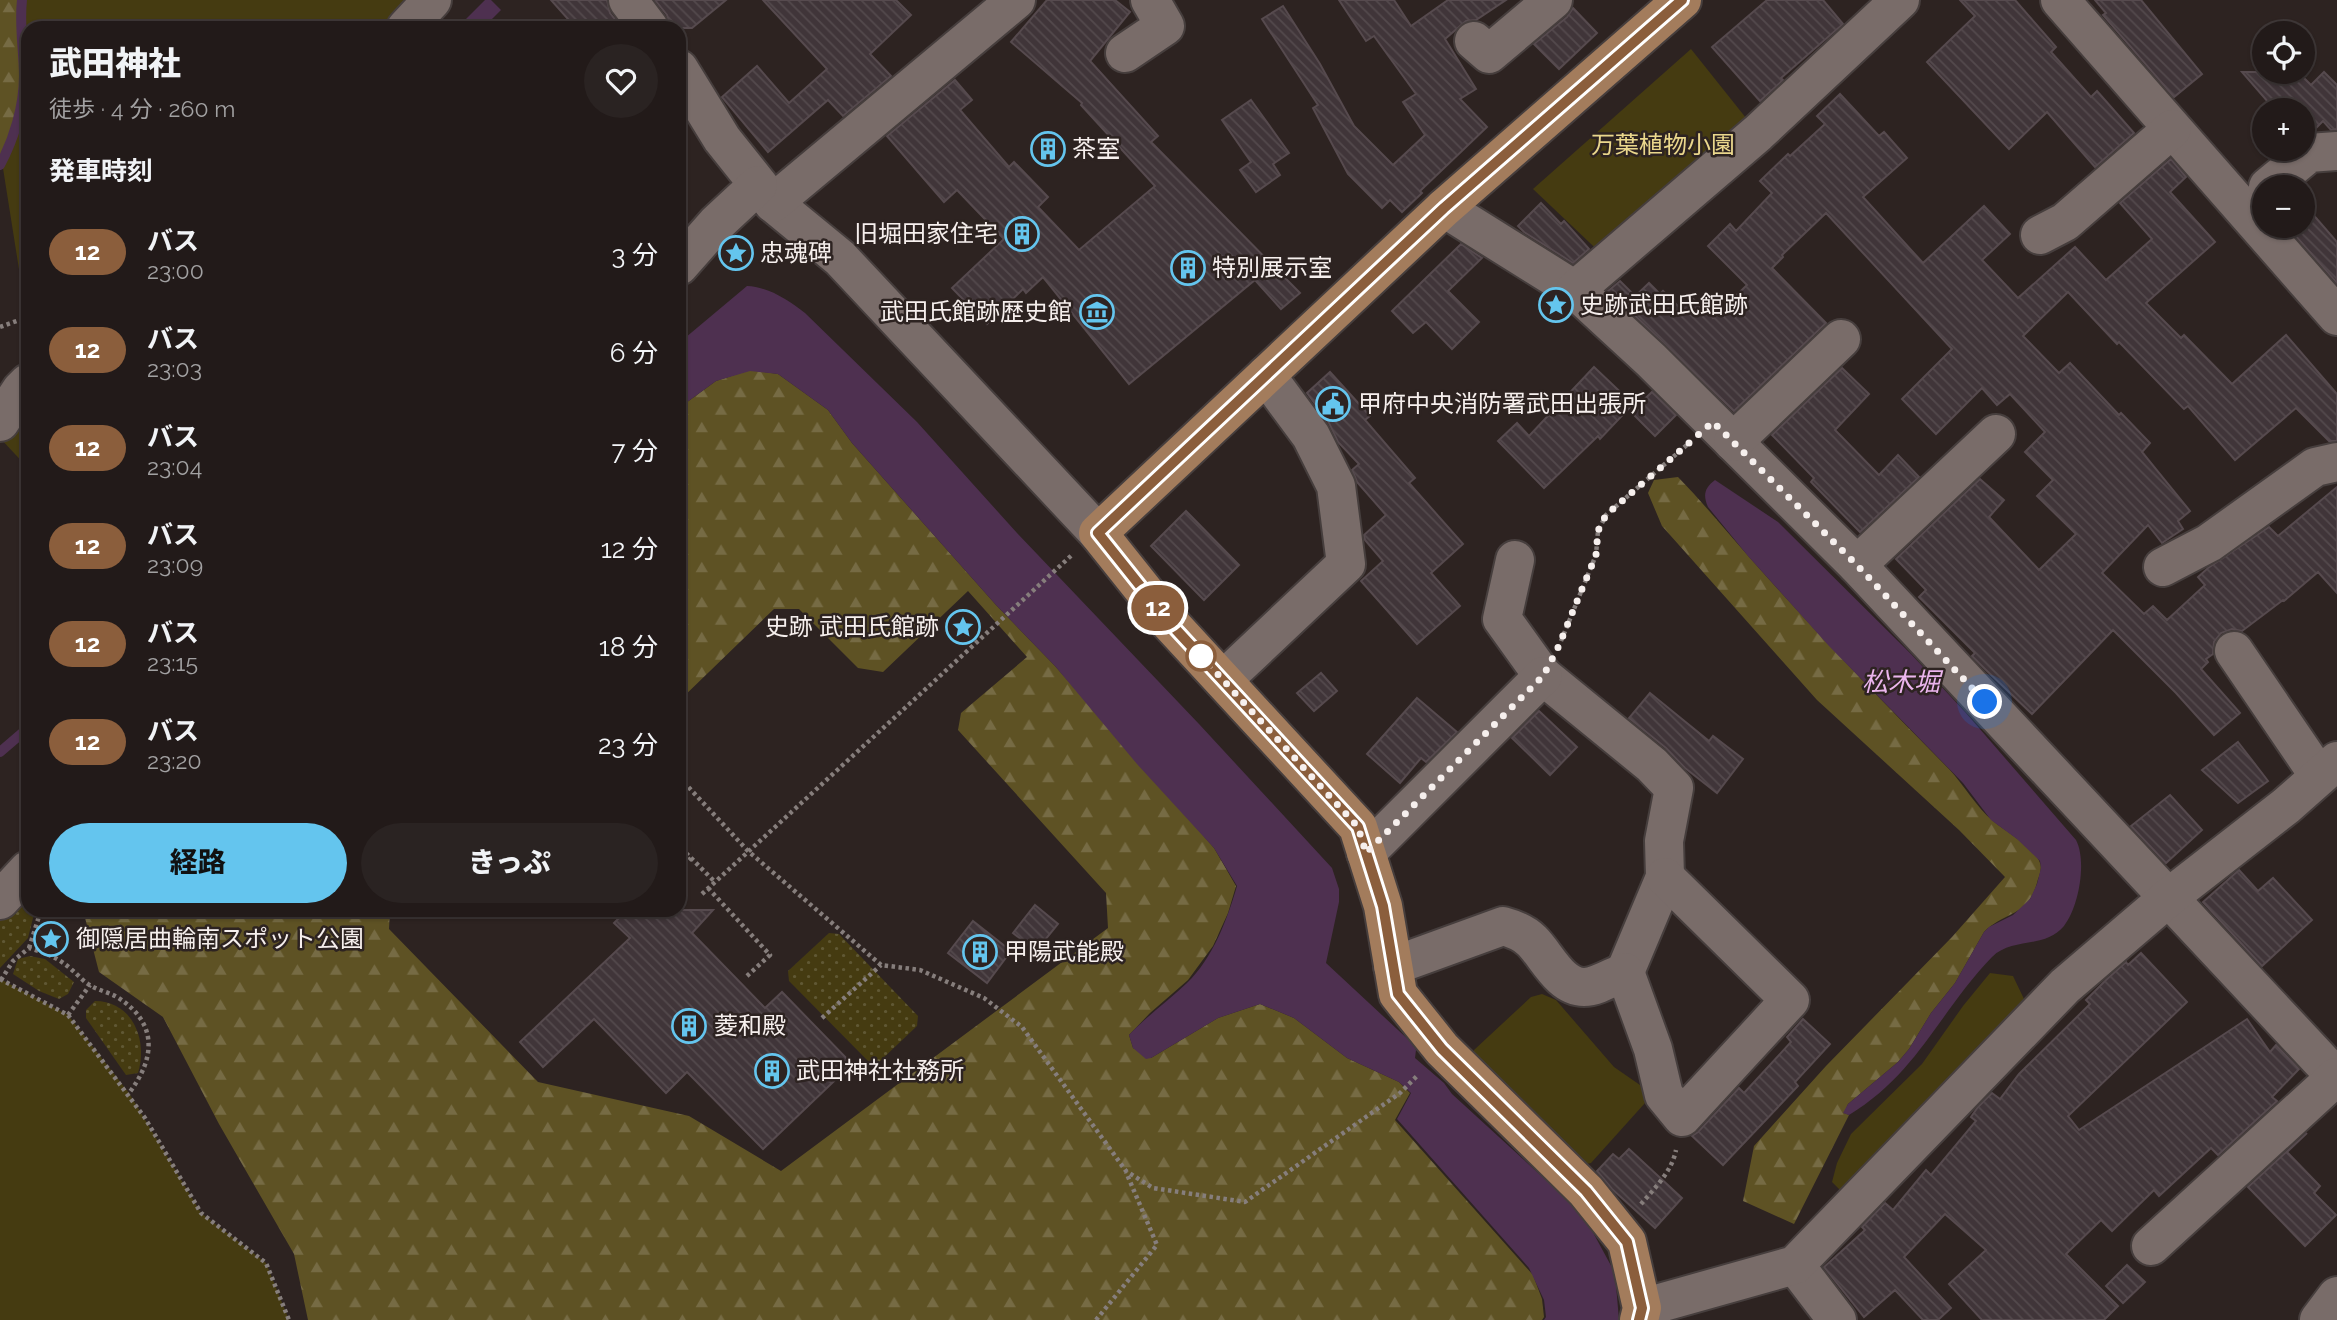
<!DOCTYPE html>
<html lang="ja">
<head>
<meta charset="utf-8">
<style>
  :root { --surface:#221a19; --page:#2a2322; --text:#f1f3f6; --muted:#a2a1a2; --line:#3f3838; --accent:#64c5ee }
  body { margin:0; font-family:Raleway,"Noto Sans JP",sans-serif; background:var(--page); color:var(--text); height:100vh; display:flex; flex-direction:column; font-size:26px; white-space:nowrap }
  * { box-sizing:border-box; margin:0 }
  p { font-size:23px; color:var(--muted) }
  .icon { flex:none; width:38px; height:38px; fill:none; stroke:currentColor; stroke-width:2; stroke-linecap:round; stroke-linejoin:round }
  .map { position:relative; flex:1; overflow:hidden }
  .sheet { position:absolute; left:21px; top:21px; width:665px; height:896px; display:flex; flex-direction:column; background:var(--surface); border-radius:21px; box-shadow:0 2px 5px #0004,0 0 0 2px var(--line) }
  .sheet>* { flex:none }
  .badge { padding:0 14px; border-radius:23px; font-size:24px; line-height:46px }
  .fabs { position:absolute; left:2252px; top:21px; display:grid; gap:14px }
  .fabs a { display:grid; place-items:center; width:63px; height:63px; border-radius:50%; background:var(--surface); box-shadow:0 2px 5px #0004,0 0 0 2px var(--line); font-size:35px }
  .you { position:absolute; width:35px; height:35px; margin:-18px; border:5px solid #fff; border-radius:50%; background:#1a73e8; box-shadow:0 0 0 10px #1a73e833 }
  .map>.badge { position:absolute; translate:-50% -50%; box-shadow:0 0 0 4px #fff }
  h2 { padding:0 28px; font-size:26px; line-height:63px }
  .round { display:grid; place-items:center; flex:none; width:74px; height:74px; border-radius:37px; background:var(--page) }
  .summary { display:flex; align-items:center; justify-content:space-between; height:119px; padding:0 28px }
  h1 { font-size:33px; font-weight:800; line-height:52px }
  .primary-button { display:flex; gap:14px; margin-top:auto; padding:14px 28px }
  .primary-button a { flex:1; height:80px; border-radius:42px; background:var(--accent); color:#111; font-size:28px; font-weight:800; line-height:80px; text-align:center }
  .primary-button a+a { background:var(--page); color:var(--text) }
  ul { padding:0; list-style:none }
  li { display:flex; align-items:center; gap:21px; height:98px; padding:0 28px }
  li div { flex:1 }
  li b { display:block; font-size:26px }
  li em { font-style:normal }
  li .badge { min-width:77px; font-weight:700; text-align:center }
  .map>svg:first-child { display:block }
  .green { fill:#453b11 }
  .forest { fill:url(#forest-firs) }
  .garden { fill:url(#garden-dots) }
  .water { fill:#4e3050 }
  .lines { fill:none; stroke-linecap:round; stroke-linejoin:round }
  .stream { stroke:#4e3050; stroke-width:10 }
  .building { fill:url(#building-back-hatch); stroke:#564a4e; stroke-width:2 }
  .minor-casing { stroke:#463e3d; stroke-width:42 }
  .major-casing { stroke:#463e3d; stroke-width:42 }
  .path { stroke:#867e7c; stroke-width:4.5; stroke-dasharray:3.5 3.5; stroke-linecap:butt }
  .minor { stroke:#796c69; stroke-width:38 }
  .major { stroke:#a37c5c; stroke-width:38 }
  .line-casing { stroke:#fff; stroke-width:16 }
  .line { stroke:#8b5e3c; stroke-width:10 }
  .walk { stroke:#f6efed; stroke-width:7; stroke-dasharray:0 12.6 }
  .stop-dot { fill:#fff; stroke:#8b5e3c; stroke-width:3.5 }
  .labels { text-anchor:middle; stroke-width:5; stroke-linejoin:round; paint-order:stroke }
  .park-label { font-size:24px; fill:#ead78c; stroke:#2d2321 }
  .poi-label { font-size:24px; fill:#f6efed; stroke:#2d2321; text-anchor:start }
  .water-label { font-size:26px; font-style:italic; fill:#ebb5ed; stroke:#2d2321 }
</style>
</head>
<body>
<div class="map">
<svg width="2337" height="1320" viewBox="0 0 2337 1320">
  <defs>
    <pattern id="forest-firs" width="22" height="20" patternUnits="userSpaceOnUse" patternTransform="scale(1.75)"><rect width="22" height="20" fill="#5e5224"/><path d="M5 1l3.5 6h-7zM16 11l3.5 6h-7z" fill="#766b44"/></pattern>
    <pattern id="garden-dots" width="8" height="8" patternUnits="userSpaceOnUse" patternTransform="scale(1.75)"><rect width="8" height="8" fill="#453b11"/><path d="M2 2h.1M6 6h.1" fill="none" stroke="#605834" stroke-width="1.8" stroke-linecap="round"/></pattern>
    <pattern id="building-back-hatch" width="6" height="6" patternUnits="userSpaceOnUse" patternTransform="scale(1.75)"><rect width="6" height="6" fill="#403539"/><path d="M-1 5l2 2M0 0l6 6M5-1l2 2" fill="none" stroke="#53494c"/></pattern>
  </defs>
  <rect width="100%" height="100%" fill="#2d2321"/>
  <!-- green -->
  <g class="green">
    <path d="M22,0h410l-26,28h-378v254h-7l-19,-120 12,-29 10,-59 -4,-54z"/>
    <path d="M1691,49l67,84 -149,128 -76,-72z"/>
    <path d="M28,383v85l-28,-30z"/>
    <path d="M1990,973l23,3 11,23 -168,185 -16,6 -8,-8 5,-19 14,-29 71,-70 41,-58z"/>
    <path d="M0,979l68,36 61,78 72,120 65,50 23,57h-289z"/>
    <path d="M1542,994l14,6 58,67 26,18 6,14 -1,4 -54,60 -9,2 -109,-106 1,-9 57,-53z"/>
  </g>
  <!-- forest -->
  <g class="forest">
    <path d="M0,0h22c-3,26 2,51 2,76 0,30 -10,63 -24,89z"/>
    <path d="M750,370l28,4 50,36 24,33 144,162 59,61 159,182 22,38 -8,27 -15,33 -25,34 -38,33 -21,22 4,13 18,10 67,-40 42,-14 34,14 53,40 52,24 11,11 -15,27 138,155 9,24 2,18 -2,3h-1234l-14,-66 -75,-130 -56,-107 -64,-45 -16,-62h307l-1,19 149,153 151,34 92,55 327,-243 -2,-35 -148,-163 3,-17 66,-56 -59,-66 -85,81 -25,-4 -59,-59h-25l-95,92v-293l37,-27z"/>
    <path d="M1678,477c31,32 58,66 88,99 59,66 120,130 183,193 15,16 27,38 44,52 12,10 43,28 47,42 2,5 0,11 -2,16 -9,39 -34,32 -54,53l-29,51 -24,30 -22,36 -11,13 -50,42 -4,9 5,2 -55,109 -51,-23 11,-55 72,-80 126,-129 53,-60 -46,-47 -142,-130 -155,-174 -14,-33 6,-13z"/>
  </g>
  <!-- garden -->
  <g class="garden">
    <path d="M28,884v26h7l-7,28 -28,30v-51z"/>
    <path d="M829,933l10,1 79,82 -1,10 -39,37h-8l-81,-82 -1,-10z"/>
    <path d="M30,956l15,3 29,23 -6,12 -9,5 -20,-8 -26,-17 5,-15z"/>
    <path d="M95,1001c38,0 53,40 43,72l-12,2 -40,-57v-8z"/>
  </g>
  <!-- water -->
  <g class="water">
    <path d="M485,0h6l10,10 -18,18h-26z"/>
    <path d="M747,286c22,1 41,14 58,27l112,109 100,111 182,191 133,144 7,21v13l-13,61 86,80 4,7 -1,8 29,25 8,11 131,120 32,59 4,47h-75l2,-3 -2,-17 -15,-32 -132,-149 14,-26 -12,-11 -52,-24 -53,-40 -34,-14 -42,14 -67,40 -5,1 -13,-11 -4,-13c18,-19 39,-34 58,-52 26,-25 40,-63 50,-97l-23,-38 -77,-84 -82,-98 -59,-61 -144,-162 -24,-33 -50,-36 -28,-3 -34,10 -37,27v-65z"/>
    <path d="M1715,480l63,42 133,132 55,59 110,127c11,21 3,67 -12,86 -19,23 -52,11 -72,31 -53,55 -74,116 -143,158l-6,-2 5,-9 50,-42 11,-13 22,-36 24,-30 29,-51 5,-5 24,-12 17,-16 7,-15 4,-16 -1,-7 -23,-22 -26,-19 -28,-37 -134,-137 -81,-90 -40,-49c-5,-11 -4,-19 7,-27z"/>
  </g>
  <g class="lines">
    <!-- stream -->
    <g class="stream">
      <path d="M0,165c14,-26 24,-59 24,-89 0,-25 -5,-50 -2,-76"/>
      <path d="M0,752l28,-24"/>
    </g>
  </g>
  <!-- building -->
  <g class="building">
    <path d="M551,0h56l3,13 12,15h-46z"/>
    <path d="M655,0h71l-34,28h-22l-3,-13z"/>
    <path d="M763,0h133l15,15 -41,39 21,22 -48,40 -15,-16 -60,52 -46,-55 35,-31 32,37 38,-34z"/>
    <path d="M1047,0h68l15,12 -40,49 68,75 -7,6 149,151 -19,16 -26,-29 -126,104 -86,-107 -17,16 -3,-4 -36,35 -35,-36 52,-49 -47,-49 -13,12 -57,-66 68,-56 17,20 -12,10 49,57 5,-5 34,35 -10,10 41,43 76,-64 -74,-81 1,-2 -71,-61z"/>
    <path d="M1339,0h55l17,26 37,-26h58l-30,20 -10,1 -21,18 31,50 -16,10 27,28 -67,64 2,2 -20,19 -12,-12 -8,8 -34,-34 -35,-66 5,-3 -56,-86 21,-13 37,58 34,62 39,39 32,-30 -22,-33 13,-8 -42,-58 -8,5z"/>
    <path d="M1767,0h56l20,24 -62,54 2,2 -23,21 -48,-54z"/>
    <path d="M1960,0h55l41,47 -5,5 40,45 6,-6 37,42 -39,34 -48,-55 -38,37 -82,-87 48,-46z"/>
    <path d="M2095,0h46l61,74 -28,23 -71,-82 3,-2z"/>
    <path d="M1573,8l24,25 -38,36 -25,-25 33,-27z"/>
    <path d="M2242,72h56l13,13 13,-13 13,13v44l-6,1 -8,-9 -10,10 -10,2v-23h-28z"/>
    <path d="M1840,94l39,42 5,-4 23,26 -44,39 60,66 61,-57 26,28 -28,26 36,38 57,-51 31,33 46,-41 -32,-36 51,-44 15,18 -16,15 45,50 -69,61 35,35 3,-3 48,49 54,-49 51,59v47h-8l-33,-33 -61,52 -47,-54 -4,3 -65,-67 -2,2 -49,-52 -45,44 36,37 11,-10 49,52 2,-2 29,30 -8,9 48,59 -12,10 5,8 -21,14 -14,-18 -46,48 42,41 9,-8 14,14 38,-35 -7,-8 10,-9 61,-41 9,9 59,-49v106l-19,-21 -34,29 -1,-1 -41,31 -10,-2 -11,4 -7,9 -1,12 -7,5 2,3 -7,7 39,44 -26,22 -38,-42 -63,-63 -81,84 -47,-45 -13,-13 3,-3 -56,-56 7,-7 -30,-31 84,-80 24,21 -15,17 50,53 37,-36 -39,-38 16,-16 -28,-28 20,-20 -35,-38 -13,11 -15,-17 -46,46 -34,-35 50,-50 -126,-136 -44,42 1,2 -11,11 54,55 -92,88 -109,-105 24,-23 11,11 3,-3 17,17 11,-11 22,21 34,-33 -39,-39 22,-22 6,7 36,-38 -12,-12 28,-27 2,2 35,-32 -8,-8z"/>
    <path d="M1251,100l38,53 -16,11 7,11 -24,17 -16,-22 11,-8 -29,-42z"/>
    <path d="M1541,203l20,21 3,-3 25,28 -16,14 -49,-31 -6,-6z"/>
    <path d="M2303,203l34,39v41l-50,-57h16z"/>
    <path d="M1461,244l21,14 -34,33 31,31 -27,27 -26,-27 -13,11 -21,-22z"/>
    <path d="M1620,281l11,11 -10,10 -13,-11z"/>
    <path d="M1594,367l39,37 -33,35 -2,-3 -54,52 -46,-47 19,-18 12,13z"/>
    <path d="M1842,368l27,26 -34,36 44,45 19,-20 21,22 -59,55 -49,-50 3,-4 -42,-43z"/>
    <path d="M1330,372l40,44 -5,4 50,58 -6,5 54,61 -32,29 29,33 -43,38 -56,-63 22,-20 -18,-21 -1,-5 22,-20 -29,-33 -5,-12 7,-6 -21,-22 -9,-19 -22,-30z"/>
    <path d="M1652,392l24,23 -21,21 -24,-24z"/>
    <path d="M1186,511l53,54 -35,35 -53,-54z"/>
    <path d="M1321,673l16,18 -23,20 -17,-18z"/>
    <path d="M1650,693l59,48 4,-5 30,23 -26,34 -32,-25 -19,-20 -37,-30z"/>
    <path d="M1417,698l40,34 -31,30 -5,-4 -21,25 -33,-29z"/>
    <path d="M1539,711l38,36 -27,28 -38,-37z"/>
    <path d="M2238,742l30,39 -30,22 -36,-33z"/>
    <path d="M2170,795l32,35 -36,33 -35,-37z"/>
    <path d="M2239,870l19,21 15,-13 39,42 -50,46 -59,-64z"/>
    <path d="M1035,905l23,19 -22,27 -23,-18z"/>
    <path d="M627,910h86l-21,23 73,75 17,-16 70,72 -89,85 -76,-77 -21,21 -72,-74 -51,48 -23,-25 110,-104 -16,-15z"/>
    <path d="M973,921l38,30 -24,32 -39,-30z"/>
    <path d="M2141,953l46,49 -119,114 11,14 168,-111 23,33 6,-7 23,24 -27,28 5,4 -59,54 -7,-7 -52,48 -5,-6 -42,41 -11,-11 -35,34 52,52 -14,14h-122l-33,-36 37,-34 -41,-36 -41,43 47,51 -13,12h-15l-28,-30 -31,27 -40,-50 41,-37 -3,-3 23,-24 8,7 33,-40 5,5 45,-54 -5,-4 7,-10 14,-14 8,6 19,-25 71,-70 -4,-4 20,-20 20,-18 2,3z"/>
    <path d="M1803,1019l27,25 -35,38 3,4 -75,79 -31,-29 6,-4 41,-44 5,5 47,-51 -4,-5z"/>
    <path d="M2307,1133l-20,19 33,34 -6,7 22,22 -31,31 -57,-59z"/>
    <path d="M1629,1149l53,49 -27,30 -43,-39 -15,-18 16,-17 6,5z"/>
    <path d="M2127,1265l18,17 -22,21 -17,-17z"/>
  </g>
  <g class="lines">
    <!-- minor casing -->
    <g class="minor-casing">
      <g id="minor">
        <path d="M628,0l21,28"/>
        <path d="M2060,0l277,316"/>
        <path d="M406,28l26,-28"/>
        <path d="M1474,41l15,13 64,-54"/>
        <path d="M1125,53l40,-27 -15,-26"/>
        <path d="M679,69l43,70 51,64 67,55 258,275"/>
        <path d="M2268,187l41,-34 28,-2"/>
        <path d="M773,203l243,-203"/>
        <path d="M1444,208l131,82 76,70 206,205 480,513"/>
        <path d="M2040,235l25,-13 107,-93"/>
        <path d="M679,266l37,-42 42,-39"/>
        <path d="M1575,290l183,-157 142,-133"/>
        <path d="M0,422l21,-32 7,-7"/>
        <path d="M1733,442l108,-103"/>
        <path d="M1515,560l-13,59 41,57 109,89 22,23 -10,53 1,36 -40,95"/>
        <path d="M1857,565l139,-131"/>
        <path d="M2163,567l46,-24 106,-76 22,-5"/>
        <path d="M2234,651l85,125"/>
        <path d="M1223,680l123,-116 -10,-78 -25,-50 -45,-61"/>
        <path d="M1366,853l177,-177"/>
        <path d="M0,900l28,-30"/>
        <path d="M1393,966l110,-40c11,3 21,7 29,15 15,15 28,46 52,46 13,0 30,-11 41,-15l28,77 11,46 18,22 108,-117 -125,-123"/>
        <path d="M2151,1246l185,-169"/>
        <path d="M1795,1265l42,55"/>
        <path d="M1642,1308l153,-43 270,-279 103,-88 118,-92 51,-45"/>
        <path d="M2319,1320l18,-24"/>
      </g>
    </g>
    <!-- major casing -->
    <g class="major-casing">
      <path id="major" d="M1639,1320l3,-12 -15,-66 -41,-51 -144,-142 -44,-55 -15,-88 -25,-79 -189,-205 -71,-89 346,-325 238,-208"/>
    </g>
    <!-- path -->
    <g class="path">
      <path d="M0,327l22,-8h6"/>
      <path d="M1561,641l35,-86 2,-24 8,-16 82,-71"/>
      <path d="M679,777l69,74 133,114 39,5 64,28 38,29 104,144 27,17 92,14 155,-109 18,-18"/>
      <path d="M686,853l29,29"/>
      <path d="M679,870l12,-12"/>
      <path d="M708,888l62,67 -23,21"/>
      <path d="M702,894l371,-340"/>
      <path d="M29,948l12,-38"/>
      <path d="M0,979l68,36 77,103 56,95 65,50 23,57"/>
      <path d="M1,980l12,-19 16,-13c17,5 30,10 43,22 5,4 10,10 16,14 9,6 20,8 29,13 42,26 38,62 12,96"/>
      <path d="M68,1015l22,-30"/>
      <path d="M822,1018l59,-53"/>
      <path d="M1641,1204c14,-16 31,-33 35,-54"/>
      <path d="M1096,1320l61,-75 -31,-73"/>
    </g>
    <!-- minor -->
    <use href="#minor" class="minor"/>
    <!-- major -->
    <use href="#major" class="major"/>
  </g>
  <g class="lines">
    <!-- line casing -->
    <g class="line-casing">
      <path id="line" d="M1639,1320l3,-12 -15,-66 -41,-51 -144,-142 -44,-55 -15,-88 -25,-79 -189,-205 -71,-89 346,-325 238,-208"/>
    </g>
    <!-- line -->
    <use href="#line" class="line"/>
    <!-- walk -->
    <path class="walk" d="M1201,656l157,171 8,26 177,-177 14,-26 39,-95 2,-24 8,-16 107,-93 144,143 128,137"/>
  </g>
  <!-- icons -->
  <defs>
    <g id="building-ring" transform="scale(1.75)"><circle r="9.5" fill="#2d2321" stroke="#64c5ee" stroke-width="1.5"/><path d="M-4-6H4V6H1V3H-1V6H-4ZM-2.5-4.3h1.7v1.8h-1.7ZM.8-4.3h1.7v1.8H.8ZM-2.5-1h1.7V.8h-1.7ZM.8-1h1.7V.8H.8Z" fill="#64c5ee"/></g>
    <g id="sight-ring" transform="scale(1.75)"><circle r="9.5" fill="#2d2321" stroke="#64c5ee" stroke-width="1.5"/><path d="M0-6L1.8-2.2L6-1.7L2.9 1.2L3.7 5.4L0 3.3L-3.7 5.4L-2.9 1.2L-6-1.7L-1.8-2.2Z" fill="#64c5ee"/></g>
    <g id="museum-ring" transform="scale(1.75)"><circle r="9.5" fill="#2d2321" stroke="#64c5ee" stroke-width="1.5"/><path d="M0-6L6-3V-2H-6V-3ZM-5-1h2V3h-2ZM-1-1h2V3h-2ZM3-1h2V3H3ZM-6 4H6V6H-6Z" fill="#64c5ee"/></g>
    <g id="civic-ring" transform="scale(1.75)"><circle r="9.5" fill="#2d2321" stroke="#64c5ee" stroke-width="1.5"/><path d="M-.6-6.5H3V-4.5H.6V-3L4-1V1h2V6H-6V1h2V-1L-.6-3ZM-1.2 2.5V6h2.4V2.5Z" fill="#64c5ee"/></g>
  </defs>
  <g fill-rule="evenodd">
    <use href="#building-ring" x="1048" y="149"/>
    <use href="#building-ring" x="1022" y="234"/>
    <use href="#sight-ring" x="736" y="253"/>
    <use href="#building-ring" x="1188" y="268"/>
    <use href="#sight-ring" x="1556" y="305"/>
    <use href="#museum-ring" x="1097" y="312"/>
    <use href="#civic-ring" x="1333" y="404"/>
    <use href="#sight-ring" x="963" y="627"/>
    <use href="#sight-ring" x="51" y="939"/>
    <use href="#building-ring" x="980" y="952"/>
    <use href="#building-ring" x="689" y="1026"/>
    <use href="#building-ring" x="772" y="1071"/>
  </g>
  <!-- markers -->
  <circle class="stop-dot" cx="1201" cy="656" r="14"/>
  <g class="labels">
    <!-- park labels -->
    <g class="park-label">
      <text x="1663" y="153">万葉植物小園</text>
    </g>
    <!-- poi labels -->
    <g class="poi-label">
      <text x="1072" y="157">茶室</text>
      <text x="998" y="242" text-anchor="end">旧堀田家住宅</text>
      <text x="760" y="261">忠魂碑</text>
      <text x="1212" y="276">特別展示室</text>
      <text x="1580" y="313">史跡武田氏館跡</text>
      <text x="1072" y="320" text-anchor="end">武田氏館跡歴史館</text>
      <text x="1358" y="412">甲府中央消防署武田出張所</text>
      <text x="939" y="635" text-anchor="end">史跡 武田氏館跡</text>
      <text x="76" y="947">御隠居曲輪南スポット公園</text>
      <text x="1004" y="960">甲陽武能殿</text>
      <text x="714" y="1034">菱和殿</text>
      <text x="796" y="1079">武田神社社務所</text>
    </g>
    <!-- water labels -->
    <g class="water-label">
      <text x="1901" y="691">松木堀</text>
    </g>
  </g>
</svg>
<div class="fabs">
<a><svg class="icon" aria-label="locate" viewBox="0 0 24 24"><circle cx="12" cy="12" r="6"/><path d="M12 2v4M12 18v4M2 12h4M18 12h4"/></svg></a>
<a>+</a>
<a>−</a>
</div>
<div class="you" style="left:1985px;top:702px"></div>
<b class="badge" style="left:1158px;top:608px;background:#8b5e3c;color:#fff">12</b>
<section class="sheet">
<div class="summary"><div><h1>武田神社</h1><p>徒歩 · 4 分 · 260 m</p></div><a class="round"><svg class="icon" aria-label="heart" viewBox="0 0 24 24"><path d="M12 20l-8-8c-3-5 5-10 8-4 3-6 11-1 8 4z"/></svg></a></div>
<h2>発車時刻</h2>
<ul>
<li><span class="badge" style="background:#8b5e3c;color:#fff">12</span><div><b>バス</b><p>23:00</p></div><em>3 分</em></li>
<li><span class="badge" style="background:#8b5e3c;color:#fff">12</span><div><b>バス</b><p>23:03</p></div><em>6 分</em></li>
<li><span class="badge" style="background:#8b5e3c;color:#fff">12</span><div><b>バス</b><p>23:04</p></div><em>7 分</em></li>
<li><span class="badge" style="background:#8b5e3c;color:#fff">12</span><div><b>バス</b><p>23:09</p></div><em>12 分</em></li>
<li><span class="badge" style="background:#8b5e3c;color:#fff">12</span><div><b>バス</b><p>23:15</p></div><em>18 分</em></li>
<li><span class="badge" style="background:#8b5e3c;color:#fff">12</span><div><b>バス</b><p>23:20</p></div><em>23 分</em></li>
</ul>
<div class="primary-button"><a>経路</a><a>きっぷ</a></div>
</section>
</div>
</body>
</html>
